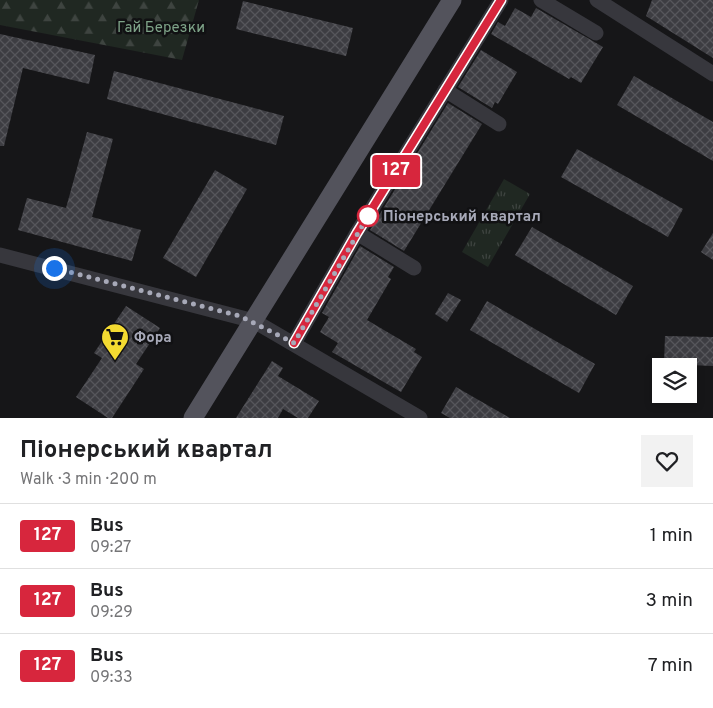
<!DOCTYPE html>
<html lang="en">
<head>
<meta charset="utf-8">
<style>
  :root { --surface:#fff; --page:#f2f2f2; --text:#202124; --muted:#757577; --line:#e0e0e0 }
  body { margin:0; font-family:Overpass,sans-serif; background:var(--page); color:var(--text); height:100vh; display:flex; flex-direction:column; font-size:19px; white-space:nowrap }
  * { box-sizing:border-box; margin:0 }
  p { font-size:16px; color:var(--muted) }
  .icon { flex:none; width:28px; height:28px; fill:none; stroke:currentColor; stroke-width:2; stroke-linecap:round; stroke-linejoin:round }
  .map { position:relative; height:418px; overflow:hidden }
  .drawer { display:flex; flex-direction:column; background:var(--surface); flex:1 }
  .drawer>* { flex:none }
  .badge { padding:0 10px; border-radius:4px; font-size:18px; line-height:32px }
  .fabs { position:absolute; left:652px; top:358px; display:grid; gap:10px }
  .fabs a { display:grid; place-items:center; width:45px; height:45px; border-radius:0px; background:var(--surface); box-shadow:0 2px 8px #0003; font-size:25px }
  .you { position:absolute; width:25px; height:25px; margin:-12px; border:4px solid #fff; border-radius:50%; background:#1a73e8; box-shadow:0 0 0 8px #1a73e833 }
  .map>.badge { position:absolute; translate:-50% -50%; box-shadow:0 0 0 2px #fff }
  .round { display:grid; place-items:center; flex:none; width:52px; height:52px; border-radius:0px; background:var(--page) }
  .overview { display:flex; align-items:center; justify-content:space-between; height:85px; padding:0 20px }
  h1 { font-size:24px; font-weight:700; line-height:38px }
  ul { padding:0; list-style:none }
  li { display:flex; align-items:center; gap:15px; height:65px; padding:0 20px; border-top:1px solid var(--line) }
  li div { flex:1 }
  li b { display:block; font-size:19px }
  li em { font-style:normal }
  li .badge { min-width:55px; font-weight:700; text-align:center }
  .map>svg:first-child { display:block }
  .forest { fill:url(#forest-firs) }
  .park { fill:url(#park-tufts) }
  .building { fill:url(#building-cross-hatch) }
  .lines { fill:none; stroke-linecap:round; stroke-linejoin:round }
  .minor { stroke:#37373d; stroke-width:15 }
  .major { stroke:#53535c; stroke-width:19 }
  .line-casing { stroke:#fff; stroke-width:11 }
  .line { stroke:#d7263d; stroke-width:8 }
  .walk { stroke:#a7a9b8; stroke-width:5; stroke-dasharray:0 9 }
  .stop-dot { fill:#fff; stroke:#d7263d; stroke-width:2.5 }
  .labels { text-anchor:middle; stroke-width:5; stroke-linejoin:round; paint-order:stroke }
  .park-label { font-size:15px; fill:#7ea388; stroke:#111113 }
  .stop-label { font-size:15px; font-weight:bold; fill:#a7a9b8; stroke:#111113; text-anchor:start }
  .poi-label { font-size:15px; font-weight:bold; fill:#a7a9b8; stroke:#111113; text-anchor:start }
</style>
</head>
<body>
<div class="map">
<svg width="713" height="418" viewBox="0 0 713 418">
  <defs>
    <pattern id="forest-firs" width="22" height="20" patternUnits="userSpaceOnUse" patternTransform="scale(1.25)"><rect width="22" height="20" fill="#202822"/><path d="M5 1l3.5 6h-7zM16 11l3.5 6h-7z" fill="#3e4440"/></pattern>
    <pattern id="park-tufts" width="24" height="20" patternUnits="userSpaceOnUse" patternTransform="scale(1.25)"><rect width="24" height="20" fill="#202822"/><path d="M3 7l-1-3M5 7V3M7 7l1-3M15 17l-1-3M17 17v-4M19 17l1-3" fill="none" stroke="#3e4440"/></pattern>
    <pattern id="building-cross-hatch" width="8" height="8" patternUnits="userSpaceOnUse" patternTransform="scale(1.25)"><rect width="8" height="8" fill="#3d3d42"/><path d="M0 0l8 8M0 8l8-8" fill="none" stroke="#56565b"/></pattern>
  </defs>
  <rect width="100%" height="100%" fill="#161618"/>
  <!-- forest -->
  <path class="forest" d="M0,0h199l-17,60 -182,-35z"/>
  <!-- park -->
  <path class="park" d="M504,179l26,15 -42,73 -26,-15z"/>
  <!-- building -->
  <g class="building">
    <path d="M652,0h61v58l-67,-42z"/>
    <path d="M243,1l110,27 -7,28 -110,-27z"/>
    <path d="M515,8l16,9 5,-9 67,39 -22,36 -10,-6 -2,2 -78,-45 7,-12 7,4z"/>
    <path d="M0,34l95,21 -6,29 -66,-16 -19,78h-4z"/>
    <path d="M481,50l36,22 -19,32 -3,-2 -3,6 -34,-21z"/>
    <path d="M114,71l170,45 -8,29 -169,-46z"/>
    <path d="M634,76l79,46v39l-96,-56z"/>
    <path d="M448,103l34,21 -78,127 -34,-21z"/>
    <path d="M87,132l26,7 -21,78 49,13 -9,31 -114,-31 9,-32 39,10z"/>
    <path d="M577,149l106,60 -15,28 -107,-60z"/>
    <path d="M215,170l32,19 -51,88 -33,-19z"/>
    <path d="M532,227l101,59 -17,29 -101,-60z"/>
    <path d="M713,233v27l-12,-8z"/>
    <path d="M360,246l34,21 -6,10 3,2 -24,41 49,29 -2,3 8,5 -21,35 -69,-40 6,-9 -18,-11 9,-15 -7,-4z"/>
    <path d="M448,293l13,7 -14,22 -12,-8z"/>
    <path d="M487,301l108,63 -16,29 -109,-63z"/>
    <path d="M126,306l34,22 -24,36 8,5 -32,49h-4l-32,-21 26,-39 -8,-5z"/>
    <path d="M665,336l48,1v29l-49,-2z"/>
    <path d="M272,361l11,7 -5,8 41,25 -11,17h-10l-15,-9 -5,9h-42z"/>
    <path d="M456,387l26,15 28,16h-60l-9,-5z"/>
  </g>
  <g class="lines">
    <!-- minor -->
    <g class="minor">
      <path d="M541,0l55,33"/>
      <path d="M597,0l116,74"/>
      <path d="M445,90l54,34"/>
      <path d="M357,233l57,35"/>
      <path d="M0,255l254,66 166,97"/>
      <path d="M294,343l63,-110 144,-233"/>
    </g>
    <!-- major -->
    <path class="major" d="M193,418l259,-418"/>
  </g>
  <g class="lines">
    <!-- line casing -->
    <g class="line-casing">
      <path id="line" d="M294,343l63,-110 144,-233"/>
    </g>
    <!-- line -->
    <use href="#line" class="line"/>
    <!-- walk -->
    <path class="walk" d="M54,268l186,48 54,27 74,-127"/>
  </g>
  <!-- icons -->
  <defs>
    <g id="supermarket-pin" transform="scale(1.4375)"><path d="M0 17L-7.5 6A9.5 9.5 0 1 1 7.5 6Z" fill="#f4db31" stroke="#111113"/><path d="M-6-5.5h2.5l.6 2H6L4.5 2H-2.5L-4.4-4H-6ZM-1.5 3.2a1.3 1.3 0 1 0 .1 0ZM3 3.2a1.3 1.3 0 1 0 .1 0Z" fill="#111"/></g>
  </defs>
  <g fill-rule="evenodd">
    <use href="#supermarket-pin" x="115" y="337"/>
  </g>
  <!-- markers -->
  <circle class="stop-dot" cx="368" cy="216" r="10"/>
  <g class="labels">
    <!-- park labels -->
    <g class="park-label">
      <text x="161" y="32">Гай Березки</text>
    </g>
    <!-- stop labels -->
    <g class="stop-label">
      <text x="383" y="221">Піонерський квартал</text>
    </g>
    <!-- poi labels -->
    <g class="poi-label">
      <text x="134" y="342">Фора</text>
    </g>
  </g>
</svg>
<div class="fabs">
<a><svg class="icon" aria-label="layers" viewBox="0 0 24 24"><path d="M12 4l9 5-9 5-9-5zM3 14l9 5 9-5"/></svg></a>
</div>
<div class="you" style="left:54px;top:268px"></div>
<b class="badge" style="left:396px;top:171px;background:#d7263d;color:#fff">127</b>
</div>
<section class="drawer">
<div class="overview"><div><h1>Піонерський квартал</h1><p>Walk · 3 min · 200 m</p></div><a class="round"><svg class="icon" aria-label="heart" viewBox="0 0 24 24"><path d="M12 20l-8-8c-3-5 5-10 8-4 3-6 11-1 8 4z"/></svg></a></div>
<ul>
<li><span class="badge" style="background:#d7263d;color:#fff">127</span><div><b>Bus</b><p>09:27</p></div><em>1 min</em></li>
<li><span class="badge" style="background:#d7263d;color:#fff">127</span><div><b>Bus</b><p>09:29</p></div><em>3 min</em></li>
<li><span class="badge" style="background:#d7263d;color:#fff">127</span><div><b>Bus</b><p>09:33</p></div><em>7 min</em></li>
</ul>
</section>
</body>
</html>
